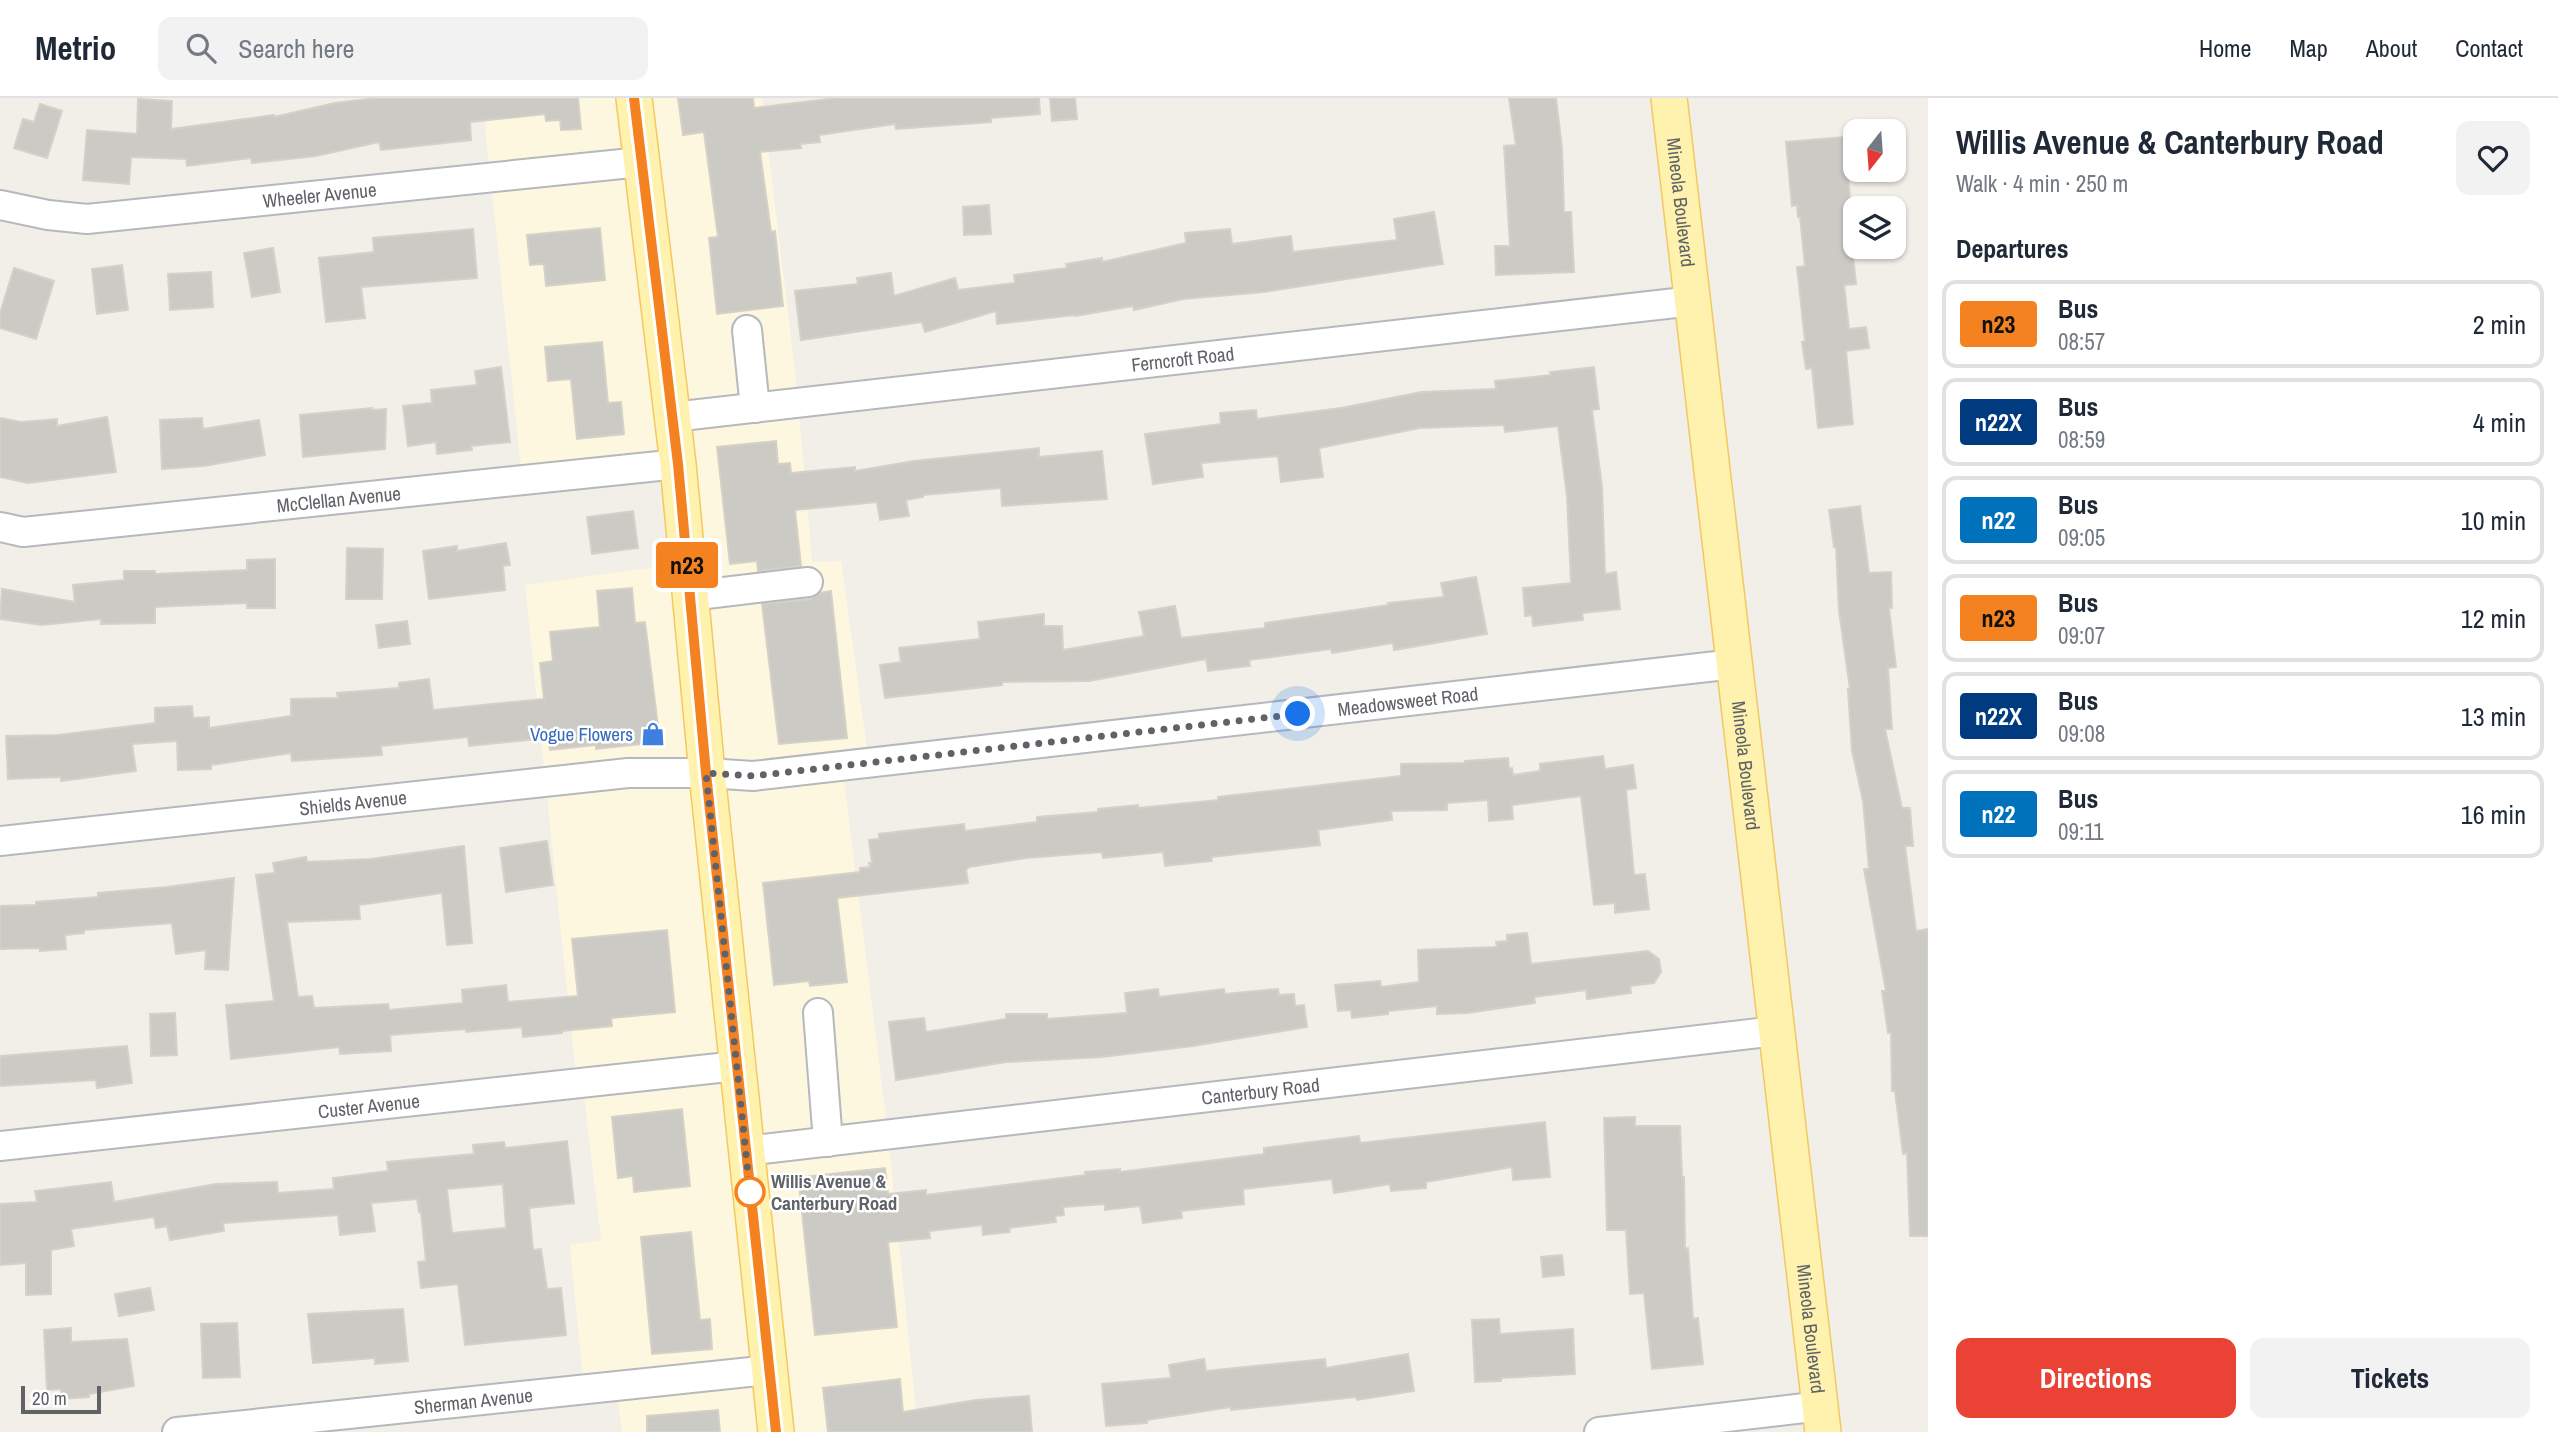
<!DOCTYPE html>
<html lang="en">
<head>
<meta charset="utf-8">
<style>
  :root { --surface:#fff; --page:#f2f2f3; --text:#1f2937; --muted:#747a83; --line:#e0e1e3; --accent:#ea4335 }
  body { margin:0; font-family:"Archivo Narrow",sans-serif; background:var(--page); color:var(--text); height:100vh; display:flex; flex-direction:column; font-size:26px; white-space:nowrap }
  * { box-sizing:border-box; margin:0 }
  p { font-size:23px; color:var(--muted) }
  .icon { flex:none; width:38px; height:38px; fill:none; stroke:currentColor; stroke-width:2; stroke-linecap:round; stroke-linejoin:round }
  .map { position:relative; flex:1; overflow:hidden }
  .drawer { display:flex; flex-direction:column; background:var(--surface); width:630px }
  .drawer>* { flex:none }
  .badge { padding:0 14px; border-radius:5px; font-size:24px; line-height:46px }
  .needle { width:46px; rotate:197deg }
  .tools { position:absolute; left:1843px; top:21px; display:grid; gap:14px }
  .tools a { display:grid; place-items:center; width:63px; height:63px; border-radius:14px; background:var(--surface); box-shadow:0 2px 5px #0004; font-size:35px }
  .scale { position:absolute; left:21px; bottom:18px; width:80px; box-sizing:border-box; padding-left:7px; border:4px solid #5f6368; border-top:0; font-size:19px; line-height:24px; white-space:nowrap; color:#5f6368; -webkit-text-stroke:5px #fff; paint-order:stroke }
  .you { position:absolute; width:35px; height:35px; margin:-18px; border:5px solid #fff; border-radius:50%; background:#1a73e8; box-shadow:0 0 0 10px #1a73e833 }
  .map>.badge { position:absolute; translate:-50% -50%; box-shadow:0 0 0 4px #fff }
  h2 { padding:0 28px; font-size:26px; line-height:63px }
  .round { display:grid; place-items:center; flex:none; width:74px; height:74px; border-radius:14px; background:var(--page) }
  .headline { display:flex; align-items:center; justify-content:space-between; height:119px; padding:0 28px }
  h1 { font-size:33px; font-weight:700; line-height:52px }
  .primary-button { display:flex; gap:14px; margin-top:auto; padding:14px 28px }
  .primary-button a { flex:1; height:80px; border-radius:14px; background:var(--accent); color:#fff; font-size:28px; font-weight:700; line-height:80px; text-align:center }
  .primary-button a+a { background:var(--page); color:var(--text) }
  ul { padding:0; list-style:none }
  li { display:flex; align-items:center; gap:21px; height:88px; margin:0 14px 10px; padding:0 14px; border:4px solid var(--line); border-radius:14px }
  li div { flex:1 }
  li b { display:block; font-size:26px }
  li em { font-style:normal }
  li .badge { min-width:77px; font-weight:700; text-align:center }
  header { display:flex; align-items:center; gap:42px; box-sizing:border-box; height:98px; padding:0 35px; background:var(--surface); border-bottom:2px solid var(--line) }
  header strong { font-size:33px }
  nav { display:flex; gap:38px; margin-inline-start:auto; font-size:24px }
  .search { width:490px; height:63px; background:var(--page); display:flex; align-items:center; gap:18px; box-sizing:border-box; padding:0 24px; border-radius:14px; color:var(--muted); font-size:26px }
  main { display:flex; flex:1; min-height:0 }
  .map>svg:first-child { display:block }
  .commercial { fill:#fef7e0 }
  .building { fill:#cccac5; stroke:#d6d1c6; stroke-width:2; fill-rule:evenodd }
  .lines { fill:none; stroke-linecap:round; stroke-linejoin:round }
  .minor-casing { stroke:#b5b8bc; stroke-width:32 }
  .major-casing { stroke:#f2c960; stroke-width:38 }
  .minor { stroke:#fff; stroke-width:28 }
  .major { stroke:#fff2af; stroke-width:35 }
  .line-casing { stroke:#fff; stroke-width:16 }
  .line { stroke:#f58220; stroke-width:10 }
  .walk { stroke:#5f6368; stroke-width:7; stroke-dasharray:0 12.6 }
  .stop-dot { fill:#fff; stroke:#f58220; stroke-width:3.5 }
  .labels { text-anchor:middle; stroke-width:5; stroke-linejoin:round; paint-order:stroke }
  .street-label { font-size:19px; fill:#5f6368; stroke:#fff }
  .shop-label { font-size:19px; fill:#366cbe; stroke:#fff; text-anchor:end }
  .stop-label { font-size:19px; font-weight:bold; fill:#5f6368; stroke:#fff; text-anchor:start }
</style>
</head>
<body>
<header>
<strong>Metrio</strong>
<div class="search"><svg class="icon" aria-label="search" viewBox="0 0 24 24"><circle cx="10" cy="10" r="6"/><path d="M15 15l6 6"/></svg>Search here</div>
<nav><a>Home</a><a>Map</a><a>About</a><a>Contact</a></nav>
</header>
<main>
<div class="map">
<svg width="1928" height="1334" viewBox="0 0 1928 1334">
  <rect width="100%" height="100%" fill="#f1efe8"/>
  <!-- commercial -->
  <path class="commercial" d="M482,0h280l34,281 16,183 29,-1 28,202 -27,3 46,369 30,297h-296l-6,-47 -32,4 -14,-144 31,-5 -18,-153 -6,-1 -52,-501 161,-22 -9,-97 -155,12z"/>
  <!-- building -->
  <g class="building">
    <path d="M376,0h202l3,31 -20,1 -1,-10 -14,1 -1,-7 -75,8 1,18 -90,10 -2,-8 -63,14 -64,7 -1,-5 -64,8 -1,-7 -55,-2 -2,27 -46,-4 4,-50 50,4 1,-35 34,2 -1,28 103,-14v2l61,-14z"/>
    <path d="M678,0h75l1,10 82,-10h203l1,16 -49,4v4l-95,7 -1,-5 -76,11 1,7 -20,2 1,4 -41,4 11,80 4,-1 8,75 -66,8 -8,-76 9,-1 -14,-105 -21,3z"/>
    <path d="M1050,0h25l2,21 -25,2z"/>
    <path d="M1509,0h47l6,50 2,64h7l3,60 -78,3 -1,-29h15l-6,-100 12,-1z"/>
    <path d="M40,6l22,7 -15,47 -33,-10 9,-29 11,3z"/>
    <path d="M1844,39l10,100h-3l5,47 -12,1 5,44 17,-2 3,21 -23,3 7,73 -35,4 -6,-60 -6,1 -4,-27 3,-1 -8,-74 8,-1 -5,-49h-2l-1,-12 -5,1 -6,-64z"/>
    <path d="M989,107l2,29 -27,1 -1,-28z"/>
    <path d="M1434,114l9,52 -179,28 -81,7 -49,11 -1,-4 -58,10v-1l-78,9 -1,-13 -71,21 -3,-10 -121,18 -6,-49 63,-7 -1,-6 34,-5 3,23 61,-18 3,12 57,-7 -1,-8 53,-7 -1,-4 36,-6v4l84,-19 -1,-10 45,-4 2,15 59,-8 2,16 104,-12 -3,-21z"/>
    <path d="M600,130l5,52 -59,6 -2,-22 -14,1 -3,-30z"/>
    <path d="M473,131l4,49 -116,9 4,31 -39,4 -7,-64 55,-6 -1,-14z"/>
    <path d="M273,150l7,44 -28,5 -8,-44z"/>
    <path d="M122,167l6,45 -31,4 -5,-45z"/>
    <path d="M14,170l40,13 -18,58 -36,-11v-15z"/>
    <path d="M211,174l2,35 -43,3 -2,-36z"/>
    <path d="M602,244l6,61 13,-1 3,32 -47,5 -6,-60 -23,2 -3,-34z"/>
    <path d="M501,269l9,75 -39,4 1,4 -35,4 -1,-12 -28,4 -5,-40 29,-3 -1,-13 46,-5 -2,-14z"/>
    <path d="M1594,269l5,42 -7,1 10,77 3,87 11,-2 4,37 -38,4 1,7 -50,6 -1,-11 -7,1 -2,-28 48,-5 -4,-87 -9,-70 -53,6 -1,-7 -84,3 -101,20 4,29 -42,5 -3,-26 -77,7 2,14 -50,7 -8,-50 76,-10 -1,-11 36,-3 1,9 84,-11 80,-16 75,-3 -1,-8 56,-6 -1,-3z"/>
    <path d="M372,310v2l14,-1 -1,40 -82,8 -3,-42z"/>
    <path d="M107,319l9,55 -88,11 -28,-6v-59l21,4 36,-3v7z"/>
    <path d="M202,320l1,11 56,-9 6,35 -61,11 -42,3 -2,-49z"/>
    <path d="M776,343l2,23 12,-1 1,10 64,-6v4l59,-10 125,-13v9l63,-6 5,48 -105,7 -1,-18 -78,7v2l-17,3 3,16 -29,4 -3,-18 -82,8 6,56 -43,5 -1,-10 -27,3 -13,-117z"/>
    <path d="M1860,408l9,67 22,-1 1,36h-3l7,59 -8,1 4,61h-7l17,79h8l3,38h-8l11,85 12,-2v307h-18l-3,-83 -4,1 -8,-63h-3l-1,-58h-3l-6,-42h4l-22,-122h5l-6,-68 -11,-50 -4,-62h2l-11,-78 -3,-64h-2l-5,-37z"/>
    <path d="M633,413l5,37 -46,6 -5,-37z"/>
    <path d="M506,445l4,22 -7,1 2,24 -76,9 -6,-48 34,-5v5z"/>
    <path d="M347,450l36,1 -1,50h-36z"/>
    <path d="M275,461v49h-28v-5l-92,4v16l-54,1v-5l-60,6 -41,-6 2,-30 73,13 -2,-17 51,-5v-9h31v3l92,-4v-10z"/>
    <path d="M1476,479l11,57 -93,16 -1,-7 -61,10 -1,-4 -82,11 1,6 -42,5 -2,-12 -117,22 -87,1v3l-117,13 -5,-33 21,-3 -2,-14 81,-9 -2,-17 66,-8v12h18l1,24 81,-14 -5,-24 36,-6 6,32 84,-10v-5l124,-18 -1,-2 56,-6 -3,-14z"/>
    <path d="M632,490l3,35 10,-1 15,120 -64,7v-4l-46,5 -2,-12 -79,8 -1,-9 -87,9 1,9 -90,6 -1,-8 -80,12v4l-33,1 -1,-29 -45,3 4,27 -75,10v-4l-53,2 -2,-43 52,-1 97,-12v-15l37,-2 1,12 16,-1v11l82,-12v-17l47,-1 -1,-5 62,-5v-5l30,-4 4,31 111,-11 -4,-36 13,-2 -3,-29 50,-5 -3,-36z"/>
    <path d="M831,493l16,147 -68,6 -17,-140 48,-5 10,-6z"/>
    <path d="M407,523l3,23 -31,4 -3,-23z"/>
    <path d="M1603,658l2,13 28,-4 3,23 -10,2 8,85 11,-1 4,35 -34,4v-10l-21,2 -13,-109 -69,9 1,14 -24,2 -1,-21 -41,3v7l-56,1 1,9 -74,10 2,15 -109,12 1,4 -47,5 -2,-14 -60,6 -1,-6 -76,6 -57,9 -3,3 2,13 -131,15 10,84 -37,4 -1,-5 -35,4 -11,-102 97,-11v-4l10,-1 -1,-4h3l-3,-23 10,-1v-5l85,-10 1,7 72,-9v-5l61,-5v-3l40,-4v3l80,-8v-3l183,-21v-12l64,-1v-2l43,-3 1,11 3,-1 1,7 27,-4v-7z"/>
    <path d="M547,743l6,44 -47,7 -6,-44z"/>
    <path d="M464,748l8,97 -25,2 -5,-52 -83,12 1,14 -73,3 11,75 14,-1 2,12 74,-4 1,6 74,-7 -1,-13 44,-5 2,17 70,-6 -6,-57 95,-9 8,82 -64,6 1,8 -50,5v2l-39,4 -1,-10 -56,5v-3l-76,6 1,16 -51,3 -1,-7 -108,12 -5,-54 48,-4 -18,-126 19,-2 -2,-10 33,-6 1,5 64,-3z"/>
    <path d="M234,780l-6,92 -23,-1 1,-19 -30,4 -4,-31 -88,7v3l-19,2 1,14 -26,2v-3l-40,1v-43l36,-1v-3l62,-5v-4l69,-6z"/>
    <path d="M1527,835l4,31 117,-13 11,8 2,13 -7,11 -24,3 1,7 -44,6 -1,-9 -52,7 1,6 -67,10 -31,1v-8l-49,5v3l-36,4 -1,-8 -13,1 -3,-26 45,-4 1,6 38,-5 -1,-32 79,-3 -1,-5 11,-1v-6z"/>
    <path d="M1158,891l1,8 65,-8 1,5 53,-5 1,6 15,-1 1,12 9,-1 3,22 -114,19 -91,11 -96,5 -110,18 -7,-58 35,-4 2,14 80,-13v-5h41v5l80,-6 -2,-20z"/>
    <path d="M175,915l2,42 -26,1 -1,-42z"/>
    <path d="M127,948l5,37 -35,5 -1,-8 -96,6v-30z"/>
    <path d="M682,1011l8,77 -56,6 -1,-16 -15,2 -6,-61z"/>
    <path d="M1635,1019v9h45l2,51h2l1,72 3,-1 5,71 5,-1 5,46 -51,5 -8,-76 -14,1 -4,-64h-19l-3,-112z"/>
    <path d="M1545,1024l5,55 -37,3 -1,-13 -86,15v6l-35,3 -1,-7 -56,9 -2,-14 -89,10 1,15 -63,7 1,7 -39,5 -3,-17 -35,4v-6l-42,3 1,8 -9,1 1,6 -47,6 1,4 -27,3 -1,-10 -53,6 1,7 -42,4 9,85 -82,8 -16,-151 4,-7 82,-9 3,26 38,-4v5l160,-20 -1,-3 35,-3v3l144,-18v-6l95,-12 1,7z"/>
    <path d="M567,1043l7,62 -45,5 4,42 8,-1 6,40 14,-1 5,47 -101,10 -7,-61 -37,4 -3,-26 8,-1 -5,-49h-2l-2,-13 -46,4 4,28 -35,4 -2,-20 -115,8 1,8 -54,9 -3,-14 -11,2 -2,-11 -83,12 3,17 -23,4v44l-25,1v-32l-26,2v-61l37,-2 -2,-11 76,-9 3,20 102,-18 61,-2 1,11 56,-4 -1,-11 55,-7 -1,-9 87,-8 -1,-9 31,-3 1,6zM503,1086l3,44 -54,5 -5,-44z"/>
    <path d="M691,1134l9,88 10,-1 2,30 -60,5 -11,-117z"/>
    <path d="M1562,1157l2,20 -21,2 -2,-20z"/>
    <path d="M150,1190l4,22 -35,6 -4,-22z"/>
    <path d="M403,1211l5,52 -33,3v-6l-62,5 -5,-49z"/>
    <path d="M1499,1221l1,15 73,-5 2,45 -74,4v3l-26,1 -3,-62z"/>
    <path d="M237,1225l3,54 -37,1 -2,-54z"/>
    <path d="M71,1230v14l56,-3 7,47 -45,8v3l-28,2v-10l-14,1 -3,-60z"/>
    <path d="M1408,1256l6,37 -57,9 -1,-3 -125,13v-3l-84,13v3l-41,3 -4,-42 69,-6 -2,-13 35,-6 2,12 119,-12 1,9z"/>
    <path d="M900,1281l3,33 73,-12 53,-4 3,36h-204l-5,-44z"/>
    <path d="M718,1312l2,22h-73v-16z"/>
  </g>
  <g class="lines">
    <!-- minor casing -->
    <g class="minor-casing">
      <g id="minor">
        <path id="s1" d="M0,107l48,10 39,4 554,-57"/>
        <path d="M747,232l8,78"/>
        <path id="s2" d="M673,319l1020,-116"/>
        <path id="s3" d="M0,429l23,5 655,-68"/>
        <path d="M690,498l118,-14"/>
        <path id="s4" d="M0,743l628,-68h79l46,3 981,-112"/>
        <path d="M818,915l10,129"/>
        <path id="s5" d="M0,1048l737,-80"/>
        <path id="s6" d="M746,1053l1030,-120"/>
        <path id="s7" d="M177,1334l592,-62"/>
        <path d="M1599,1334l222,-26"/>
      </g>
    </g>
    <!-- major casing -->
    <g class="major-casing">
      <g id="major">
        <path d="M634,0l44,366 29,309 69,659"/>
        <path id="s8" d="M1669,0l154,1334"/>
      </g>
    </g>
    <!-- minor -->
    <use href="#minor" class="minor"/>
    <!-- major -->
    <use href="#major" class="major"/>
  </g>
  <g class="lines">
    <!-- line casing -->
    <g class="line-casing">
      <path id="line" d="M634,0l44,366 28,309 70,659"/>
    </g>
    <!-- line -->
    <use href="#line" class="line"/>
    <!-- walk -->
    <path class="walk" d="M750,1094l-44,-419 47,3 545,-62"/>
  </g>
  <!-- icons -->
  <defs>
    <g id="shop-bare" transform="scale(1.89)"><path d="M-5-2.5h2.3a2.7 3.5 0 0 1 5.4 0H5L5.5 6h-11ZM-1.5-2.5h3a1.5 2.3 0 0 0-3 0Z" fill="#3f7fe0" stroke="#fff" stroke-width="2.5" paint-order="stroke"/></g>
  </defs>
  <g fill-rule="evenodd">
    <use href="#shop-bare" x="653" y="636"/>
  </g>
  <!-- markers -->
  <circle class="stop-dot" cx="750" cy="1094" r="14"/>
  <g class="labels">
    <!-- street labels -->
    <g class="street-label">
      <text dy="7" stroke="none"><textPath href="#s1" startOffset="322">Wheeler Avenue</textPath></text>
      <text dy="7" stroke="none"><textPath href="#s8" startOffset="105">Mineola Boulevard</textPath></text>
      <text dy="7" stroke="none"><textPath href="#s2" startOffset="513">Ferncroft Road</textPath></text>
      <text dy="7" stroke="none"><textPath href="#s3" startOffset="341">McClellan Avenue</textPath></text>
      <text dy="7" stroke="none"><textPath href="#s4" startOffset="1416">Meadowsweet Road</textPath></text>
      <text dy="7" stroke="none"><textPath href="#s8" startOffset="672">Mineola Boulevard</textPath></text>
      <text dy="7" stroke="none"><textPath href="#s4" startOffset="355">Shields Avenue</textPath></text>
      <text dy="7" stroke="none"><textPath href="#s6" startOffset="518">Canterbury Road</textPath></text>
      <text dy="7" stroke="none"><textPath href="#s5" startOffset="371">Custer Avenue</textPath></text>
      <text dy="7" stroke="none"><textPath href="#s8" startOffset="1239">Mineola Boulevard</textPath></text>
      <text dy="7" stroke="none"><textPath href="#s7" startOffset="298">Sherman Avenue</textPath></text>
    </g>
    <!-- shop labels -->
    <g class="shop-label">
      <text x="633" y="643">Vogue Flowers</text>
    </g>
    <!-- stop labels -->
    <g class="stop-label">
      <text x="771" y="1090">Willis Avenue &amp;<tspan x="771" dy="22">Canterbury Road</tspan></text>
    </g>
  </g>
</svg>
<div class="tools">
<a><svg class="needle" viewBox="-14 -14 28 28"><path d="M0-13l5 13h-10z" fill="#e53935"/><path d="M0 13l5-13h-10z" fill="#747a83"/></svg></a>
<a><svg class="icon" aria-label="layers" viewBox="0 0 24 24"><path d="M12 4l9 5-9 5-9-5zM3 14l9 5 9-5"/></svg></a>
</div>
<div class="scale">20 m</div>
<div class="you" style="left:1298px;top:616px"></div>
<b class="badge" style="left:687px;top:467px;background:#f58220;color:#111">n23</b>
</div>
<section class="drawer">
<div class="headline"><div><h1>Willis Avenue &amp; Canterbury Road</h1><p>Walk · 4 min · 250 m</p></div><a class="round"><svg class="icon" aria-label="heart" viewBox="0 0 24 24"><path d="M12 20l-8-8c-3-5 5-10 8-4 3-6 11-1 8 4z"/></svg></a></div>
<h2>Departures</h2>
<ul>
<li><span class="badge" style="background:#f58220;color:#111">n23</span><div><b>Bus</b><p>08:57</p></div><em>2 min</em></li>
<li><span class="badge" style="background:#003b80;color:#fff">n22X</span><div><b>Bus</b><p>08:59</p></div><em>4 min</em></li>
<li><span class="badge" style="background:#0072bc;color:#fff">n22</span><div><b>Bus</b><p>09:05</p></div><em>10 min</em></li>
<li><span class="badge" style="background:#f58220;color:#111">n23</span><div><b>Bus</b><p>09:07</p></div><em>12 min</em></li>
<li><span class="badge" style="background:#003b80;color:#fff">n22X</span><div><b>Bus</b><p>09:08</p></div><em>13 min</em></li>
<li><span class="badge" style="background:#0072bc;color:#fff">n22</span><div><b>Bus</b><p>09:11</p></div><em>16 min</em></li>
</ul>
<div class="primary-button"><a>Directions</a><a>Tickets</a></div>
</section>
</main>
</body>
</html>
